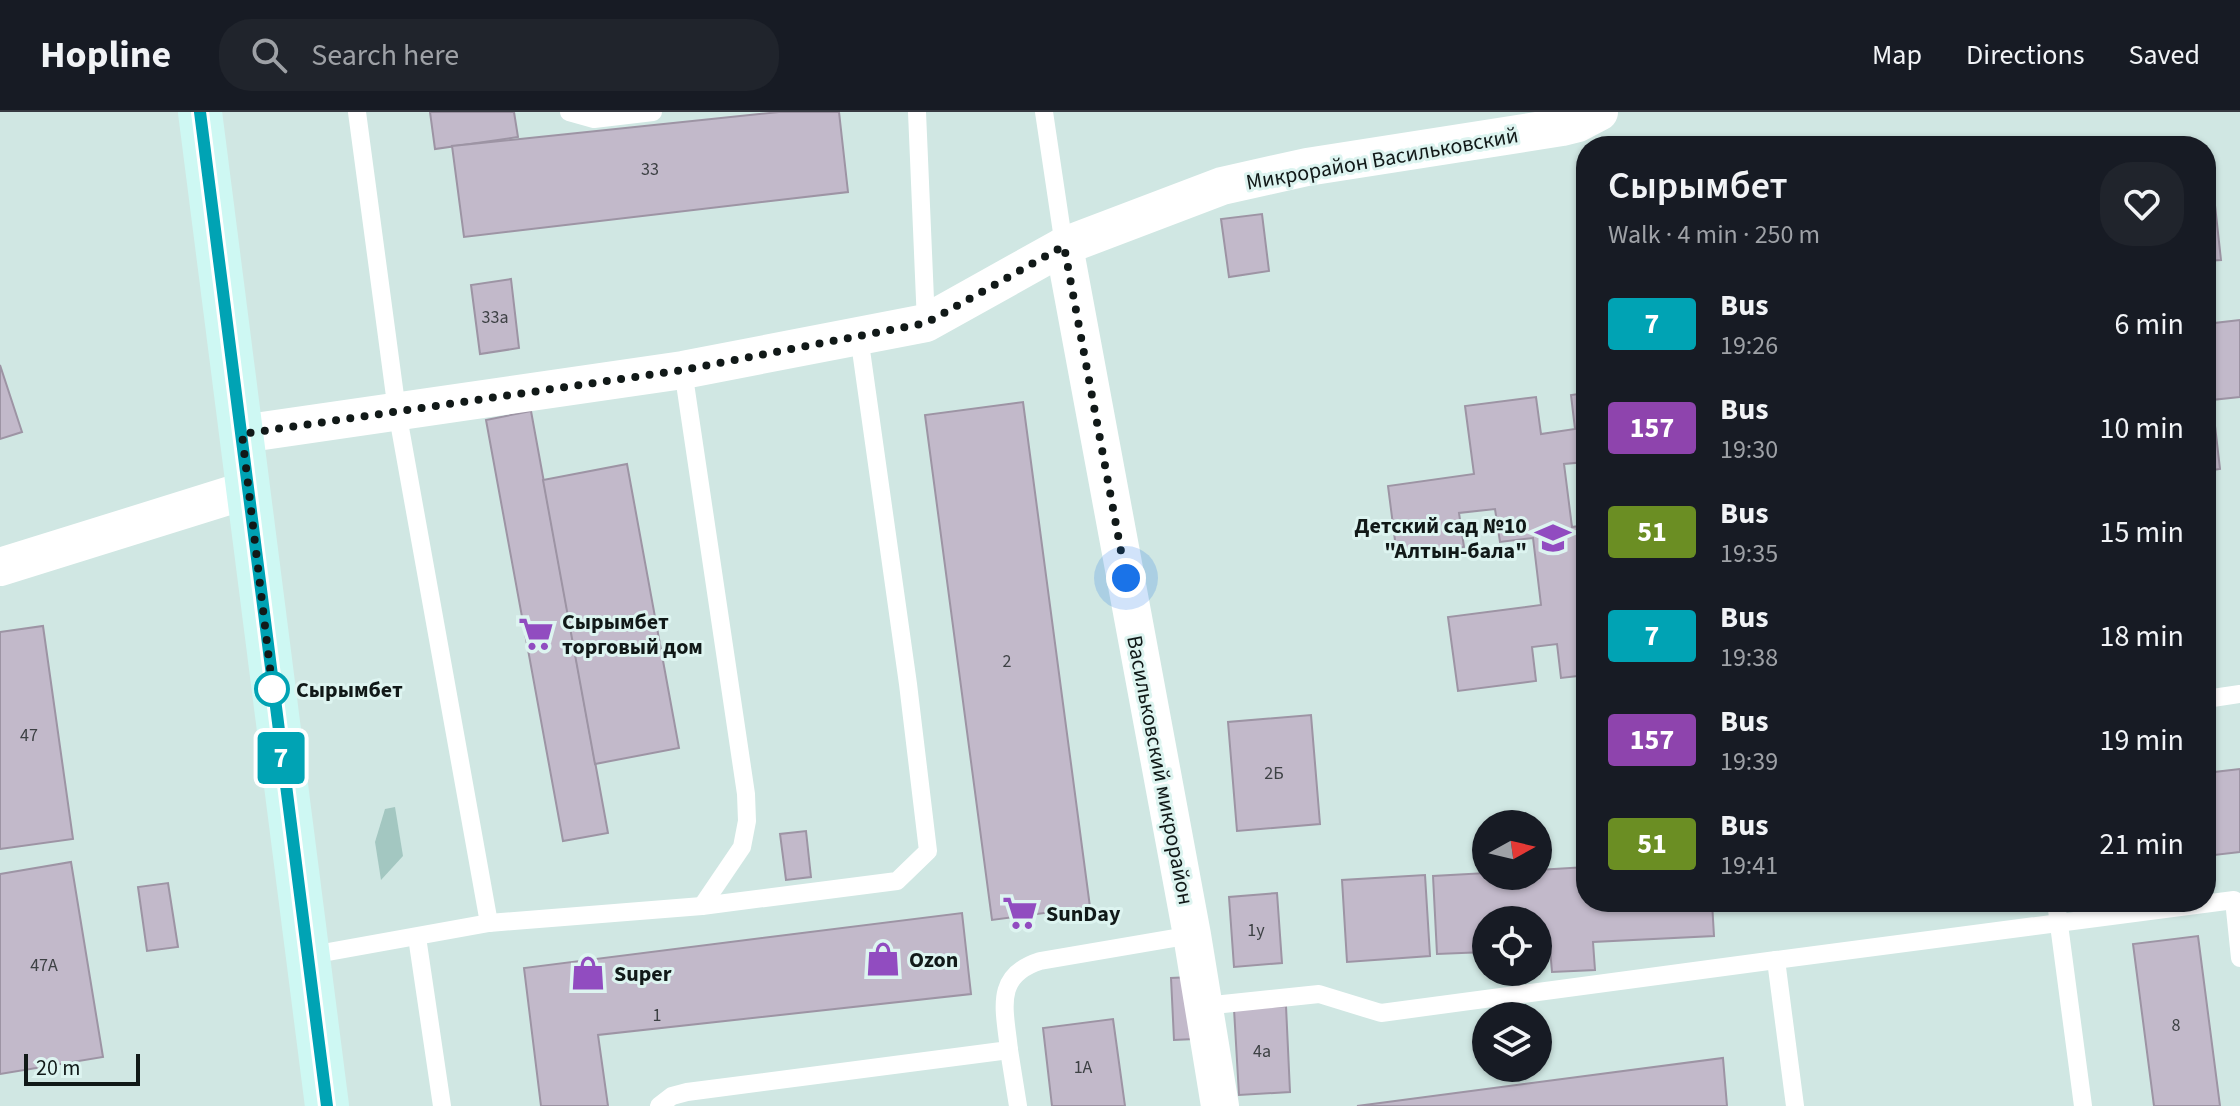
<!DOCTYPE html>
<html lang="en">
<head>
<meta charset="utf-8">
<style>
  :root { --surface:#171b24; --page:#20242c; --text:#f1f3f6; --muted:#9ea1a6; --line:#363941 }
  body { margin:0; font-family:"Source Sans 3",sans-serif; background:var(--page); color:var(--text); height:100vh; display:flex; flex-direction:column; font-size:30px; white-space:nowrap }
  * { box-sizing:border-box; margin:0 }
  p { font-size:26px; color:var(--muted) }
  .icon { flex:none; width:44px; height:44px; fill:none; stroke:currentColor; stroke-width:2; stroke-linecap:round; stroke-linejoin:round }
  .map { position:relative; flex:1; overflow:hidden }
  .sheet { position:absolute; left:1576px; top:24px; width:640px; height:776px; display:flex; flex-direction:column; background:var(--surface); border-radius:32px; box-shadow:0 2px 6px #0004 }
  .sheet>* { flex:none }
  .badge { padding:0 16px; border-radius:6px; font-size:28px; line-height:52px }
  .needle { width:52px; rotate:82deg }
  .tools { position:absolute; left:1472px; top:698px; display:grid; gap:16px }
  .tools a { display:grid; place-items:center; width:80px; height:80px; border-radius:50%; background:var(--surface); box-shadow:0 2px 6px #0004; font-size:40px }
  .scale { position:absolute; left:24px; bottom:20px; width:116px; box-sizing:border-box; padding-left:8px; border:4px solid #111918; border-top:0; font-size:22px; line-height:28px; white-space:nowrap; color:#111918; -webkit-text-stroke:6px #ddf4f0; paint-order:stroke }
  .you { position:absolute; width:40px; height:40px; margin:-20px; border:6px solid #fff; border-radius:50%; background:#1a73e8; box-shadow:0 0 0 12px #1a73e833 }
  .map>.badge { position:absolute; translate:-50% -50%; box-shadow:0 0 0 4px #fff }
  .round { display:grid; place-items:center; flex:none; width:84px; height:84px; border-radius:32px; background:var(--page) }
  .headline { display:flex; align-items:center; justify-content:space-between; height:136px; padding:0 32px }
  h1 { font-size:38px; font-weight:600; line-height:60px }
  ul { padding:0; list-style:none }
  li { display:flex; align-items:center; gap:24px; height:104px; padding:0 32px }
  li div { flex:1 }
  li b { display:block; font-size:30px }
  li em { font-style:normal }
  li .badge { min-width:88px; font-weight:700; text-align:center }
  header { display:flex; align-items:center; gap:48px; box-sizing:border-box; height:112px; padding:0 40px; background:var(--surface); border-bottom:2px solid var(--line) }
  header strong { font-size:38px }
  nav { display:flex; gap:44px; margin-inline-start:auto; font-size:28px }
  .search { width:560px; height:72px; background:var(--page); display:flex; align-items:center; gap:20px; box-sizing:border-box; padding:0 28px; border-radius:32px; color:var(--muted); font-size:30px }
  .map>svg:first-child { display:block }
  .green { fill:#a3c7c1 }
  .building { fill:#c2b9ca; stroke:#9d94a4; stroke-width:2 }
  .lines { fill:none; stroke-linecap:round; stroke-linejoin:round }
  .service { stroke:#fff; stroke-width:18 }
  .minor { stroke:#fff; stroke-width:38 }
  .secondary { stroke:#cef8f3; stroke-width:44 }
  .line-casing { stroke:#fff; stroke-width:18 }
  .line { stroke:#00a3b4; stroke-width:12 }
  .walk { stroke:#111918; stroke-width:8; stroke-dasharray:0 14.4 }
  .stop-dot { fill:#fff; stroke:#00a3b4; stroke-width:4 }
  .labels { text-anchor:middle; stroke-width:6; stroke-linejoin:round; paint-order:stroke }
  .number-label { font-size:18px; fill:#3d4144 }
  .street-label { font-size:22px; fill:#111918; stroke:#ddf4f0 }
  .poi-label { font-size:22px; font-weight:bold; fill:#111918; stroke:#ddf4f0; text-anchor:start }
  .stop-label { font-size:22px; font-weight:bold; fill:#111918; stroke:#ddf4f0; text-anchor:start }
</style>
</head>
<body>
<header>
<strong>Hopline</strong>
<div class="search"><svg class="icon" aria-label="search" viewBox="0 0 24 24"><circle cx="10" cy="10" r="6"/><path d="M15 15l6 6"/></svg>Search here</div>
<nav><a>Map</a><a>Directions</a><a>Saved</a></nav>
</header>
<div class="map">
<svg width="2240" height="994" viewBox="0 0 2240 994">
  <rect width="100%" height="100%" fill="#d0e7e3"/>
  <!-- green -->
  <path class="green" d="M395,695l8,49 -22,24 -6,-38 10,-33z"/>
  <!-- building -->
  <g class="building">
    <path d="M430,0h84l4,25 -83,12z"/>
    <path d="M779,0h60l9,80 -384,45 -12,-91z"/>
    <path d="M2213,75l8,73 -15,1v-73z"/>
    <path d="M1262,102l7,57 -40,6 -8,-58z"/>
    <path d="M511,167l8,69 -39,6 -9,-69z"/>
    <path d="M2240,208v77l-28,3 8,69 -14,2v-112l3,-1 -3,-34z"/>
    <path d="M0,253l22,67 -22,7z"/>
    <path d="M1586,281v69l-22,2 8,63 14,-2v150l-25,3 -4,-34 -25,3 4,34 -78,10 -10,-74 93,-12 -8,-67 -33,4 -5,-33 -36,4 5,34 -67,9 -9,-70 86,-12 -9,-68 71,-9 5,37 34,-5 -4,-34z"/>
    <path d="M1023,290l67,505 -98,13 -67,-505z"/>
    <path d="M531,299l77,422 -45,8 -77,-421z"/>
    <path d="M627,352l52,284 -84,16 -52,-284z"/>
    <path d="M43,514l30,213 -73,10v-217z"/>
    <path d="M1311,603l9,109 -83,7 -9,-109z"/>
    <path d="M2240,657v83l-34,4v-83z"/>
    <path d="M806,719l5,46 -25,3 -6,-46z"/>
    <path d="M71,750l32,195 -103,17v-200z"/>
    <path d="M1586,755v35h126l2,34 -121,6 2,28 -43,2 -2,-24 -12,1v-29h-52v32l-49,2 -4,-78 53,-3v3h52v-6z"/>
    <path d="M1425,763l5,81 -83,6 -5,-82z"/>
    <path d="M168,771l10,64 -31,4 -9,-64z"/>
    <path d="M1277,781l5,70 -48,4 -5,-70z"/>
    <path d="M962,801l9,81 -373,41 10,71h-67l-17,-138z"/>
    <path d="M2198,824l22,170h-66l-21,-162z"/>
    <path d="M1191,865l3,62 -20,1 -3,-62z"/>
    <path d="M1286,894l4,86 -51,3 -5,-86z"/>
    <path d="M1113,907l12,87h-73l-9,-78z"/>
    <path d="M1723,946l4,48h-370z"/>
  </g>
  <g class="lines">
    <!-- service -->
    <g class="service">
      <path d="M357,0l40,299 92,512"/>
      <path d="M569,0l25,7 59,-7"/>
      <path d="M917,0l9,211"/>
      <path d="M1044,0l20,134"/>
      <path d="M683,258l63,424 1,27 -5,26 -40,59"/>
      <path d="M2206,587l34,-5"/>
      <path d="M2056,790l27,204"/>
      <path d="M417,825l25,169"/>
      <path d="M306,844l183,-33 213,-17 195,-25 31,-30 -20,-167 -49,-348"/>
      <path d="M1204,894l115,-12 62,19 395,-53"/>
      <path d="M1009,938l9,56"/>
      <path d="M659,994l13,-10 15,-4 322,-42c-4,-40 -16,-74 31,-89l152,-26"/>
      <path d="M1795,994l-19,-146 458,-60 6,58"/>
    </g>
    <!-- minor -->
    <g class="minor">
      <path d="M1064,134l128,689 28,171"/>
      <path d="M242,322l441,-64 243,-47 138,-77 158,-60 85,-19 255,-40 16,-4 21,-11"/>
      <path d="M0,455l247,-77"/>
    </g>
    <!-- secondary -->
    <path class="secondary" d="M200,0l127,994"/>
  </g>
  <g class="lines">
    <!-- line casing -->
    <g class="line-casing">
      <path id="line" d="M200,0l127,994"/>
    </g>
    <!-- line -->
    <use href="#line" class="line"/>
    <!-- walk -->
    <path class="walk" d="M272,577l1,4 -31,-259 441,-64 243,-47 138,-77 62,332"/>
  </g>
  <!-- icons -->
  <defs>
    <g id="school-bare" transform="scale(2.76)"><path d="M0-5L7-2L0 1L-7-2ZM-4 1L0 2.5L4 1V4Q0 6-4 4Z" fill="#914cc0" stroke="#ddf4f0" stroke-width="2.5" paint-order="stroke"/></g>
    <g id="supermarket-bare" transform="scale(2.76)"><path d="M-6-5.5h2.5l.6 2H6L4.5 2H-2.5L-4.4-4H-6ZM-1.5 3.2a1.3 1.3 0 1 0 .1 0ZM3 3.2a1.3 1.3 0 1 0 .1 0Z" fill="#914cc0" stroke="#ddf4f0" stroke-width="2.5" paint-order="stroke"/></g>
    <g id="shop-bare" transform="scale(2.76)"><path d="M-5-2.5h2.3a2.7 3.5 0 0 1 5.4 0H5L5.5 6h-11ZM-1.5-2.5h3a1.5 2.3 0 0 0-3 0Z" fill="#914cc0" stroke="#ddf4f0" stroke-width="2.5" paint-order="stroke"/></g>
  </defs>
  <g fill-rule="evenodd">
    <use href="#school-bare" x="1553" y="426"/>
    <use href="#supermarket-bare" x="536" y="522"/>
    <use href="#supermarket-bare" x="1020" y="801"/>
    <use href="#shop-bare" x="883" y="847"/>
    <use href="#shop-bare" x="588" y="861"/>
  </g>
  <!-- markers -->
  <circle class="stop-dot" cx="272" cy="577" r="16"/>
  <g class="labels">
    <!-- number labels -->
    <g class="number-label">
      <text x="650" y="63">33</text>
      <text x="495" y="211">33а</text>
      <text x="1007" y="555">2</text>
      <text x="29" y="629">47</text>
      <text x="1274" y="667">2Б</text>
      <text x="1256" y="824">1у</text>
      <text x="44" y="859">47А</text>
      <text x="657" y="909">1</text>
      <text x="2176" y="919">8</text>
      <text x="1262" y="945">4а</text>
      <text x="1083" y="961">1А</text>
    </g>
    <!-- street labels -->
    <g class="street-label">
      <text transform="translate(1382 46) rotate(-10)" y="8">Микрорайон Васильковский</text>
      <text transform="translate(1161 658) rotate(79)" y="8">Васильковский микрорайон</text>
    </g>
    <!-- poi labels -->
    <g class="poi-label">
      <text x="1527" y="421" text-anchor="end">Детский сад №10<tspan x="1527" dy="25">"Алтын-бала"</tspan></text>
      <text x="562" y="517">Сырымбет<tspan x="562" dy="25">торговый дом</tspan></text>
      <text x="1046" y="809">SunDay</text>
      <text x="909" y="855">Ozon</text>
      <text x="614" y="869">Super</text>
    </g>
    <!-- stop labels -->
    <g class="stop-label">
      <text x="296" y="585">Сырымбет</text>
    </g>
  </g>
</svg>
<div class="tools">
<a><svg class="needle" viewBox="-14 -14 28 28"><path d="M0-13l5 13h-10z" fill="#e53935"/><path d="M0 13l5-13h-10z" fill="#9ea1a6"/></svg></a>
<a><svg class="icon" aria-label="locate" viewBox="0 0 24 24"><circle cx="12" cy="12" r="6"/><path d="M12 2v4M12 18v4M2 12h4M18 12h4"/></svg></a>
<a><svg class="icon" aria-label="layers" viewBox="0 0 24 24"><path d="M12 4l9 5-9 5-9-5zM3 14l9 5 9-5"/></svg></a>
</div>
<div class="scale">20 m</div>
<div class="you" style="left:1126px;top:466px"></div>
<b class="badge" style="left:281px;top:646px;background:#00a3b4;color:#fff">7</b>
<section class="sheet">
<div class="headline"><div><h1>Сырымбет</h1><p>Walk · 4 min · 250 m</p></div><a class="round"><svg class="icon" aria-label="heart" viewBox="0 0 24 24"><path d="M12 20l-8-8c-3-5 5-10 8-4 3-6 11-1 8 4z"/></svg></a></div>
<ul>
<li><span class="badge" style="background:#00a3b4;color:#fff">7</span><div><b>Bus</b><p>19:26</p></div><em>6 min</em></li>
<li><span class="badge" style="background:#8e44ad;color:#fff">157</span><div><b>Bus</b><p>19:30</p></div><em>10 min</em></li>
<li><span class="badge" style="background:#6b8e23;color:#fff">51</span><div><b>Bus</b><p>19:35</p></div><em>15 min</em></li>
<li><span class="badge" style="background:#00a3b4;color:#fff">7</span><div><b>Bus</b><p>19:38</p></div><em>18 min</em></li>
<li><span class="badge" style="background:#8e44ad;color:#fff">157</span><div><b>Bus</b><p>19:39</p></div><em>19 min</em></li>
<li><span class="badge" style="background:#6b8e23;color:#fff">51</span><div><b>Bus</b><p>19:41</p></div><em>21 min</em></li>
</ul>
</section>
</div>
</body>
</html>
